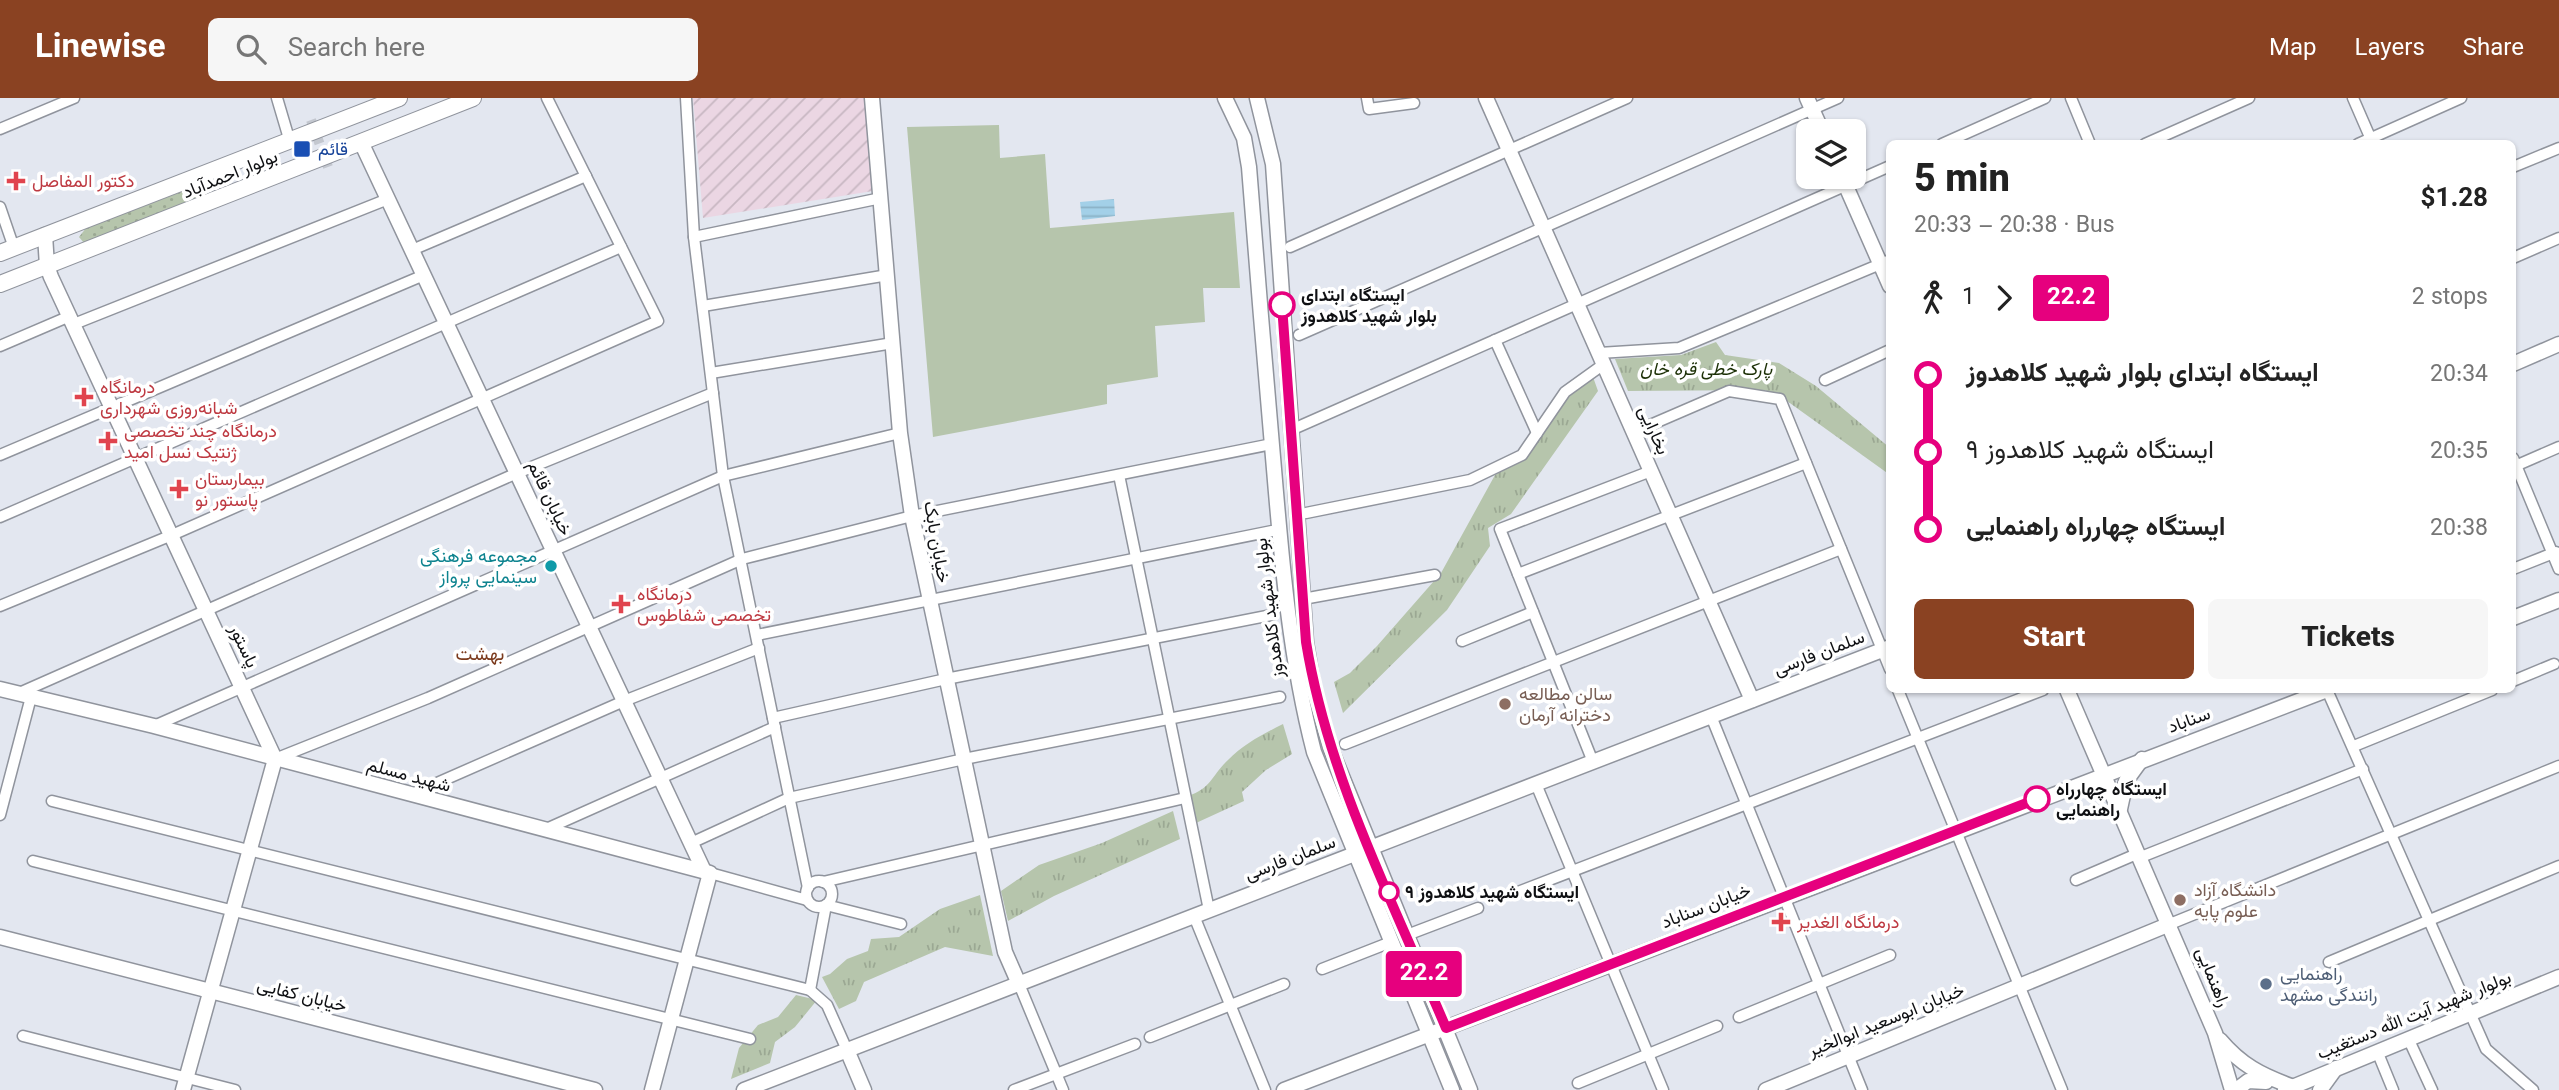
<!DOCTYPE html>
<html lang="en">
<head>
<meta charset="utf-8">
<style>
  :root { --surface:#fff; --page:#f6f6f6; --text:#222; --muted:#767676; --accent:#8a4222 }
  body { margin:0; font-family:Georgia,Vazirmatn,serif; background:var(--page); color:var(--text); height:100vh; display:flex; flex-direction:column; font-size:26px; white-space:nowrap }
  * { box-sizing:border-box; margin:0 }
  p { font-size:23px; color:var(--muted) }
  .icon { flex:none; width:38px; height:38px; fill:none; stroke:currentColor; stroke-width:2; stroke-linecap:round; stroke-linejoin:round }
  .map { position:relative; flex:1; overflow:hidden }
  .side { position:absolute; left:1886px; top:42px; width:630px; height:553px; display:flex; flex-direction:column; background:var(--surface); border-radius:10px; box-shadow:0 2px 5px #0004 }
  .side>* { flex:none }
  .badge { padding:0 14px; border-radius:5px; font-size:24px; line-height:46px }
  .buttons { position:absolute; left:1796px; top:21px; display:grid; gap:14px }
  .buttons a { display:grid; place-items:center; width:70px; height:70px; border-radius:10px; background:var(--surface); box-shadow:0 2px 5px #0004; font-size:35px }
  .map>.badge { position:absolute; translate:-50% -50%; box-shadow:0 0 0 4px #fff }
  .legs { display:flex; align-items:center; gap:10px; height:77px; padding:0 28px; font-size:23px }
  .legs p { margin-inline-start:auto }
  .summary { display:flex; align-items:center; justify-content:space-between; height:119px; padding:0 28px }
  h1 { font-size:38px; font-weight:800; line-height:52px }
  .button { display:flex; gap:14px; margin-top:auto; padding:14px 28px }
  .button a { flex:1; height:80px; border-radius:10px; background:var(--accent); color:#fff; font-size:28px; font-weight:800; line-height:80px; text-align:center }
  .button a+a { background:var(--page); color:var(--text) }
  ul { padding:0 28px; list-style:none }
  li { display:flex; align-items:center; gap:24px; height:77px; font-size:26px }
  li i { display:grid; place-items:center; width:10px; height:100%; margin:0 9px; background:currentColor }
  li i::after { content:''; width:18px; height:18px; margin:-9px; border:5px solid; border-radius:50%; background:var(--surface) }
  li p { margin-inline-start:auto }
  li:first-child i { background:linear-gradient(#0000 50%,currentColor 0) }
  li:last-child i { background:linear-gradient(currentColor 50%,#0000 0) }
  header { display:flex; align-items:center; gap:42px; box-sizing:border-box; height:98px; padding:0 35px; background:var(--accent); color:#fff }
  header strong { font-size:33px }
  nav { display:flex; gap:38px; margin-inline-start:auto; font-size:24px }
  .search { width:490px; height:63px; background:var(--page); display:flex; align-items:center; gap:18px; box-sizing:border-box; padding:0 24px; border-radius:10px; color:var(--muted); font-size:26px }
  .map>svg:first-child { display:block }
  .industrial { fill:url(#industrial-furrows) }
  .grass { fill:url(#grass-dots) }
  .park { fill:url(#park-tufts) }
  .garden { fill:#b6c5ac }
  .water { fill:url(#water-rules) }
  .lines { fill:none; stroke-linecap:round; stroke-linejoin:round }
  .street-tunnel { stroke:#c3c7cf; stroke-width:10; stroke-dasharray:10 5; stroke-linecap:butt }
  .street-casing { stroke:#90949d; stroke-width:13 }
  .secondary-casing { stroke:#90949d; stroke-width:17 }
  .primary-casing { stroke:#90949d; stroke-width:18 }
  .street { stroke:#fff; stroke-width:10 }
  .secondary { stroke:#fff; stroke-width:14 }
  .primary { stroke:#fff; stroke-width:16 }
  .line-1-casing { stroke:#fff; stroke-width:16 }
  .line-1 { stroke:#e6007e; stroke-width:10 }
  .transit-dot { fill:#1a4fb4; stroke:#fff; stroke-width:2.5 }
  .health-dot { fill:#e0444e; stroke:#fff; stroke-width:2.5 }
  .stop-1-dot { fill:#fff; stroke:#e6007e; stroke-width:3.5 }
  .culture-dot { fill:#0f9aa8; stroke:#fff; stroke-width:2.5 }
  .education-dot { fill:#8d6e63; stroke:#fff; stroke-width:2.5 }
  .service-dot { fill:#5c6f8a; stroke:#fff; stroke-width:2.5 }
  .labels { text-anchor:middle; stroke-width:7; stroke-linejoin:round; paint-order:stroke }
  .transit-label { font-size:18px; fill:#164399; stroke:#fff; text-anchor:start }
  .street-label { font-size:18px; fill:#0f1013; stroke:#fff }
  .health-label { font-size:18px; fill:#be3a42; stroke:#fff; text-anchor:start }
  .stop-label { font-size:18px; font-weight:bold; fill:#0f1013; stroke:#fff; text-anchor:start }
  .park-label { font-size:18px; font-style:italic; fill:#1c3006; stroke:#fff }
  .culture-label { font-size:18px; fill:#0d838f; stroke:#fff; text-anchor:end }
  .education-label { font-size:18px; fill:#785e54; stroke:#fff; text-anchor:start }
  .service-label { font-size:18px; fill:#4e5e75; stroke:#fff; text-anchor:start }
  .neighbourhood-label { font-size:19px; fill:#7b3a1d; stroke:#fff }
</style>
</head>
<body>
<header>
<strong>Linewise</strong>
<div class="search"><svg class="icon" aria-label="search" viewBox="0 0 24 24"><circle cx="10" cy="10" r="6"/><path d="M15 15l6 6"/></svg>Search here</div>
<nav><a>Map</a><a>Layers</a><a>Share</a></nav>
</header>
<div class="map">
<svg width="2559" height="992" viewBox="0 0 2559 992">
  <defs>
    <pattern id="industrial-furrows" width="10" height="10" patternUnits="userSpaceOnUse" patternTransform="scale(1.75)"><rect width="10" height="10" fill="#ebd6e3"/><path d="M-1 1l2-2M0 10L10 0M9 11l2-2" fill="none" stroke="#c8b7c2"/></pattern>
    <pattern id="grass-dots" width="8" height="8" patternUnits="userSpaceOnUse" patternTransform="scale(1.75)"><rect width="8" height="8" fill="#b6c5ac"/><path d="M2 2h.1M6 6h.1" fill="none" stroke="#9ba893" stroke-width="1.8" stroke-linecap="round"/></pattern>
    <pattern id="park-tufts" width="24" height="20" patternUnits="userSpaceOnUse" patternTransform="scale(1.75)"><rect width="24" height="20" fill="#b6c5ac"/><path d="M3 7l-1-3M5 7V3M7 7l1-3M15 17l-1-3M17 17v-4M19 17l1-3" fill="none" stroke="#9ba893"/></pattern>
    <pattern id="water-rules" width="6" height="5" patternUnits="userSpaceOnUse" patternTransform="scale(1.75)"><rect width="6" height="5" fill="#a3d0e8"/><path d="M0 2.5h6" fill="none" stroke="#8bb2c6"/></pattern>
  </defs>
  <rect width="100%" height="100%" fill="#e3e7f0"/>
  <!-- industrial -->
  <path class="industrial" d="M693,0h172l8,93 -170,27z"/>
  <!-- grass -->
  <path class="grass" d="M202,86l4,10 -115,47 -7,2 -5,-6 7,-9z"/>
  <!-- park -->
  <g class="park">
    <path d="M1716,244l9,13 54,8 37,23 74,62v27l-103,-74 -22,-11 -137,1 -13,-32 66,-4z"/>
    <path d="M1593,279l5,14 -87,123 -23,14 2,18 -43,64 -104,103 -9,-31 16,-9 27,-27 64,-73 54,-98 32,-19 39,-57z"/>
    <path d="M1283,626l9,30 -26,16 -24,22 2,9 -48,22 -8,-27c24,-8 23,-20 40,-36 16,-16 35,-26 55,-36z"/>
    <path d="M1173,713l7,28 -126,57 -46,25 -7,-30 38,-26 63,-22z"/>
    <path d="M980,797l13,61 -48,-9 -81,35 -8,19 -17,8 -17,-32 8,-3 17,-15 21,-8 3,-12 28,-2 41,-28z"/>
    <path d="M796,897l21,5 -22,27 -20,15 -5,21 -39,16 8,-31 19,-23 20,-8z"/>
  </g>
  <!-- garden -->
  <path class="garden" d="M999,27l1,33 45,-4 5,74 184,-16 6,76h-37l2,34 -50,4 3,51 -51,8v19l-174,33 -26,-310z"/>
  <!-- water -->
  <path class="water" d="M1114,101l1,17 -33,4 -2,-18z"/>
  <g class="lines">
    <!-- street-tunnel -->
    <path class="street-tunnel" d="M311,22l17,47"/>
    <!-- street casing -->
    <g class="street-casing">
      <g id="street">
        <path d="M277,0l13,44"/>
        <path d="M686,0l8,139 29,239 85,412"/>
        <path d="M1367,0l2,11 45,-6"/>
        <path d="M2071,0l19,46"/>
        <path d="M2353,0l20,46"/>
        <path d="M0,31l74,-31"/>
        <path d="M1942,46l103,-46"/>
        <path d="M2145,46l104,-46"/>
        <path d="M2358,46l103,-46"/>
        <path d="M2513,69l46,-19"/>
        <path d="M0,109l14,41"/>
        <path d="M694,139l187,-39"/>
        <path d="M1290,149l337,-149"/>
        <path d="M412,152l174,-74"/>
        <path d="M2513,160l46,-20"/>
        <path d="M703,208l185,-31"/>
        <path d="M74,226l314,-125"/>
        <path d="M1299,237l539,-237"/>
        <path d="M1495,242l42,93"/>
        <path d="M0,248l70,-30"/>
        <path d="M1599,255l80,-5 211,-88"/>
        <path d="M711,275l182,-30"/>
        <path d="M1825,282l65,-30"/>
        <path d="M1291,332l599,-264"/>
        <path d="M1634,334l95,-41 51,8 110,270"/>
        <path d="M0,357l424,-180"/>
        <path d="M2513,360l46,111"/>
        <path d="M2513,369l46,-20"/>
        <path d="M1119,377l90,435"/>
        <path d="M1306,415l164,-33 52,-25 43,-63 39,-28"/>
        <path d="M0,419l621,-270"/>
        <path d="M2513,471l43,-17"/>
        <path d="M1518,476l288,-111"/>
        <path d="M1303,501l132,-24"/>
        <path d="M0,508l172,-71 486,-214 -111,-223"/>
        <path d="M757,537l515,-104"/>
        <path d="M1462,543l71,-29"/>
        <path d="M2513,583l41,-17"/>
        <path d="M1898,592l164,400"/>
        <path d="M2327,592l159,359 47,41"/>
        <path d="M17,596l500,-221 196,-80"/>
        <path d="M1711,618l151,374"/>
        <path d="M773,620l173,-39 326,-64"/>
        <path d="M154,628l569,-250 177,-43"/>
        <path d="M1345,646l496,-195"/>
        <path d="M2354,648l138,-56"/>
        <path d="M275,661l153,-61 314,-139 170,-43 360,-72"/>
        <path d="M1593,664l-93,-233 151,-58"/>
        <path d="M1536,686l127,306"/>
        <path d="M412,696l212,-93 135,-53"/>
        <path d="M52,703l758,189 17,15 20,45"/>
        <path d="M0,717l31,-118"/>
        <path d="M544,732l231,-103"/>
        <path d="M691,745l98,-45 175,-39 316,-62"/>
        <path d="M2141,759l222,-88"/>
        <path d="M33,763l717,178"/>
        <path d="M710,775l97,27"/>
        <path d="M2076,782l63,-27"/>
        <circle cx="819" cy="796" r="13"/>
        <path d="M823,784l362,-84"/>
        <path d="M1518,794l525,-202"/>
        <path d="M1194,818l71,174"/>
        <path d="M2170,826l389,-158"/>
        <path d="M1407,837l71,-27"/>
        <path d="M2329,864l230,-96"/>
        <path d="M1322,871l69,-27"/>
        <path d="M1019,886l44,106"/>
        <path d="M810,892l16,-85 75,19"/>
        <path d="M1739,919l151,-62"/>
        <path d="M23,938l212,54"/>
        <path d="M1150,939l134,-53"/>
        <path d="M2408,940l24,52"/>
        <path d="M2377,953l16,39"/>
        <path d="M1578,985l139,-57"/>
        <path d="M1014,992l121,-46"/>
      </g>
    </g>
    <!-- secondary casing -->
    <g class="secondary-casing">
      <g id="secondary">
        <path d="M872,0l28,335 12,83 93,436 14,32"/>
        <path d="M1225,0l19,40 5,29c8,101 16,201 25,302 8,96 16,190 40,283l138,338"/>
        <path d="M1257,0l16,66 33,478 8,49 16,56 140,343"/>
        <path d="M1486,0l266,602"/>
        <path d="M1807,0l15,33"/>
        <path d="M361,44l343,729"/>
        <path d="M1842,79l48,109"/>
        <path d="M45,137l2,31 4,11 224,482 -92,331"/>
        <path d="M2513,266l46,-20"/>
        <path d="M2513,520l46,-18"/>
        <path d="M0,591l154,37 556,147 -58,217"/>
        <path d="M2067,592l148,343 17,57"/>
        <path d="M2120,711l6,-28 16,-22"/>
        <path d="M0,839l595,153"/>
        <path d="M2220,942c21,25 41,35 71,46"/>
        <path d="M847,952l17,40"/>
        <path d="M744,992l1146,-443"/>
        <path d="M1284,992l1043,-400"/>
        <path d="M1766,992l404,-166"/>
        <path d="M2236,992l12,-9 18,1"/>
        <path d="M2285,992l274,-113"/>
        <path d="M2320,992l16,-22"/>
      </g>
    </g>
    <!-- primary casing -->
    <g class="primary-casing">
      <g id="primary">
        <path d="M0,155l399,-155"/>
        <path d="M0,186l473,-186"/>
      </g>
    </g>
    <!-- street -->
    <use href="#street" class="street"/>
    <!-- secondary -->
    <use href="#secondary" class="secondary"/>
    <!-- primary -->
    <use href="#primary" class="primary"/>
  </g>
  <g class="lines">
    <!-- line-1 casing -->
    <g class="line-1-casing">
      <path id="line-1" d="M1282,207l24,337c22,135 87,260 140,386l591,-229"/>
    </g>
    <!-- line-1 -->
    <use href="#line-1" class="line-1"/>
  </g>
  <!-- markers -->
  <rect class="transit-dot" x="293" y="42" width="18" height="18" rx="3.5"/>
  <g class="health-dot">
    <path d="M12.5 72.5h7v7h7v7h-7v7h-7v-7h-7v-7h7z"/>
    <path d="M80.5 288.5h7v7h7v7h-7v7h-7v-7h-7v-7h7z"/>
    <path d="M104.5 332.5h7v7h7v7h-7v7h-7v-7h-7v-7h7z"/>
    <path d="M175.5 380.5h7v7h7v7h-7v7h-7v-7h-7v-7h7z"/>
    <path d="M617.5 495.5h7v7h7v7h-7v7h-7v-7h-7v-7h7z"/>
    <path d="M1777.5 813.5h7v7h7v7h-7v7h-7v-7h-7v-7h7z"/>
  </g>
  <g class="stop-1-dot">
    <circle cx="1282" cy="207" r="12"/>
    <circle cx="2037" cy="701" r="12"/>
    <circle cx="1389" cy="794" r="9"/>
  </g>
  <circle class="culture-dot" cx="551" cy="468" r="7"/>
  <g class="education-dot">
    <circle cx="1505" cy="606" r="7"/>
    <circle cx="2180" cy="802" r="7"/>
  </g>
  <circle class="service-dot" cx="2266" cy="886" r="7"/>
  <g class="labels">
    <!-- transit labels -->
    <g class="transit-label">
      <text x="318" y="57">قائم</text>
    </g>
    <!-- street labels -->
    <g class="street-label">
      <text transform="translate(230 76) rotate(-22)" y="6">بولوار احمدآباد</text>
      <text transform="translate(1654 332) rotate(66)" y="6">بخارایی</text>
      <text transform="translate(550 400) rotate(65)" y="6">خیابان قائم</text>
      <text transform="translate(937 444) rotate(80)" y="6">خیابان بابک</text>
      <text transform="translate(1269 510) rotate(-97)" y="6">بولوار شهید کلاهدوز</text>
      <text transform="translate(244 548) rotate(65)" y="6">پاستور</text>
      <text transform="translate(1819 555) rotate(-21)" y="6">سلمان فارسی</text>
      <text transform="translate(2189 622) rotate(-20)" y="6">سناباد</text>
      <text transform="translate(409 677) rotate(15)" y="6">شهید مسلم</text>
      <text transform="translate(1290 760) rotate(-21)" y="6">سلمان فارسی</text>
      <text transform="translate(1706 808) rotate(-21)" y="6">خیابان سناباد</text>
      <text transform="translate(2213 879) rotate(68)" y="6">راهنمایی</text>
      <text transform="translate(302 897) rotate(14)" y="6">خیابان کفایی</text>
      <text transform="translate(2414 917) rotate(-22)" y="6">بولوار شهید آیت الله دستغیب</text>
      <text transform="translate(1886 922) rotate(-22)" y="6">خیابان ابوسعید ابوالخیر</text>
    </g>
    <!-- health labels -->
    <g class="health-label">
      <text x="32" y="89">دكتور المفاصل</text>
      <text x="100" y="295">درمانگاه<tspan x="100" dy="21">شبانه‌روزی شهرداری</tspan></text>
      <text x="124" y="339">درمانگاه چند تخصصی<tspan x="124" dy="21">ژنتیک نسل امید</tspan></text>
      <text x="195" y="387">بیمارستان<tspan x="195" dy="21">پاستور نو</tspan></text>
      <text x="637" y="502">درمانگاه<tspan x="637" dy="21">تخصصی شفاطوس</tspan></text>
      <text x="1797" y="830">درمانگاه الغدیر</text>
    </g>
    <!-- stop labels -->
    <g class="stop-label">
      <text x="1301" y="203">ایستگاه ابتدای<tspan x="1301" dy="21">بلوار شهید کلاهدوز</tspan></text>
      <text x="2056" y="697">ایستگاه چهارراه<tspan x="2056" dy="21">راهنمایی</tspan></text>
      <text x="1405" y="800">ایستگاه شهید کلاهدوز ۹</text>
    </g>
    <!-- park labels -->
    <g class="park-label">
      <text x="1706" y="277">پارک خطی قره خان</text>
    </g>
    <!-- culture labels -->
    <g class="culture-label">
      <text x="537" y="464">مجموعه فرهنگی<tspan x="537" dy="21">سینمایی پرواز</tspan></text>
    </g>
    <!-- education labels -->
    <g class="education-label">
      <text x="1519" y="602">سالن مطالعه<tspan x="1519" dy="21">دخترانه آرمان</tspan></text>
      <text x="2194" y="798">دانشگاه آزاد<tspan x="2194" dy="21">علوم پایه</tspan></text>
    </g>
    <!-- service labels -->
    <g class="service-label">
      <text x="2280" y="882">راهنمایی<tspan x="2280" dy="21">رانندگی مشهد</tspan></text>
    </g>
    <!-- neighbourhood labels -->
    <g class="neighbourhood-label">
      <text x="480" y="562">بهشت</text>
    </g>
  </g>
</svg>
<div class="buttons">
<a><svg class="icon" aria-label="layers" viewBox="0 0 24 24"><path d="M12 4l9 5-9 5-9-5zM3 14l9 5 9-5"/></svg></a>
</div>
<b class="badge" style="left:1424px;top:876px;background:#e6007e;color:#fff">22.2</b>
<section class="side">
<div class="summary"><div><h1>5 min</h1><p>20:33 – 20:38 · Bus</p></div><b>$1.28</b></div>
<div class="legs"><svg class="icon" aria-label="walk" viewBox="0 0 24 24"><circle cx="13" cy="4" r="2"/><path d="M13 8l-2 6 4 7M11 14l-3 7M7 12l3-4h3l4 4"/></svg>1<svg class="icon" aria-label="forward" viewBox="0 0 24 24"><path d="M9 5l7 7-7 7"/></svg><b class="badge" style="background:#e6007e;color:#fff">22.2</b><p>2 stops</p></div>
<ul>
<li><i style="color:#e6007e"></i><b>ایستگاه ابتدای بلوار شهید کلاهدوز</b><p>20:34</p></li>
<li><i style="color:#e6007e"></i><span>ایستگاه شهید کلاهدوز ۹</span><p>20:35</p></li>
<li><i style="color:#e6007e"></i><b>ایستگاه چهارراه راهنمایی</b><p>20:38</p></li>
</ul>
<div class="button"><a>Start</a><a>Tickets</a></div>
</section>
</div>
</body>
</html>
